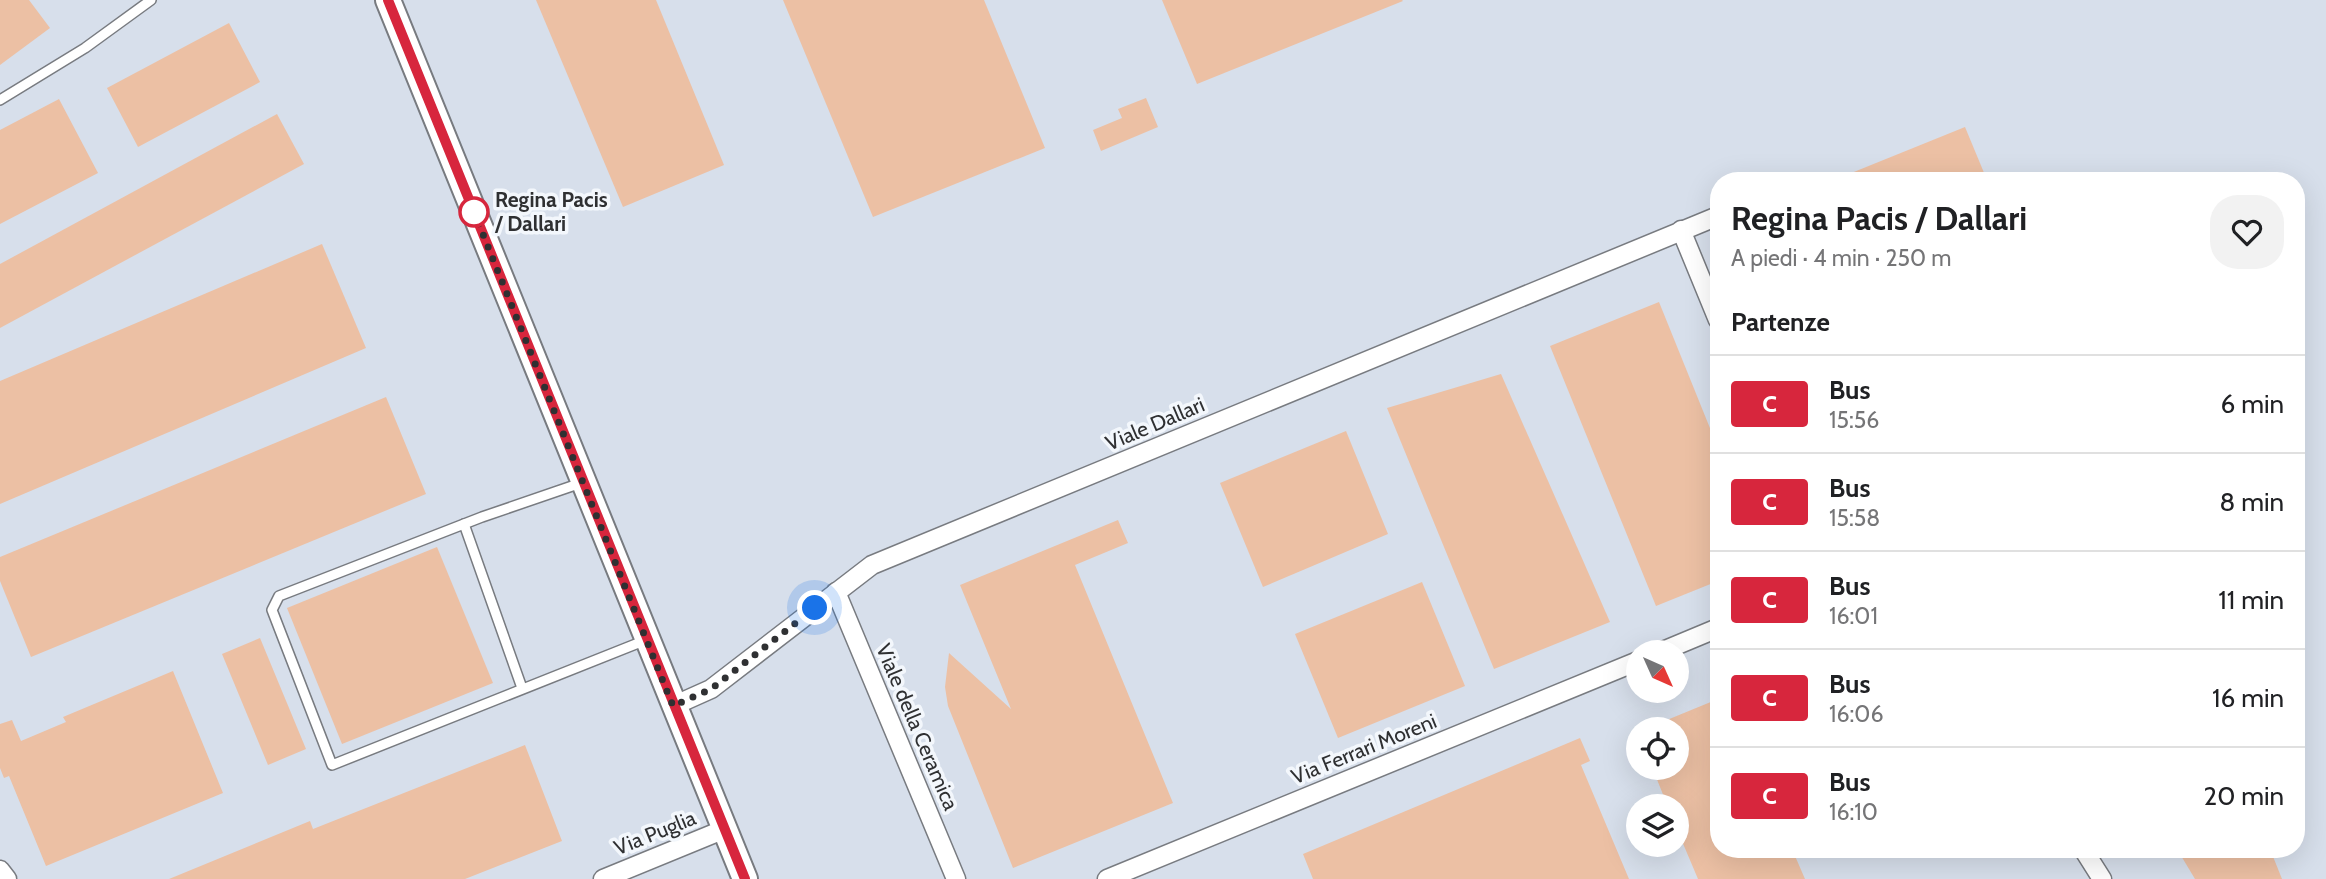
<!DOCTYPE html>
<html lang="it">
<head>
<meta charset="utf-8">
<style>
  :root { --surface:#fff; --page:#f2f2f2; --text:#202124; --muted:#757577; --line:#e0e0e0 }
  body { margin:0; font-family:Cabin,sans-serif; background:var(--page); color:var(--text); height:100vh; display:flex; flex-direction:column; font-size:26px; white-space:nowrap }
  * { box-sizing:border-box; margin:0 }
  p { font-size:23px; color:var(--muted) }
  .icon { flex:none; width:38px; height:38px; fill:none; stroke:currentColor; stroke-width:2; stroke-linecap:round; stroke-linejoin:round }
  .map { position:relative; flex:1; overflow:hidden }
  .drawer { position:absolute; left:1710px; top:172px; width:595px; height:686px; display:flex; flex-direction:column; background:var(--surface); border-radius:28px; box-shadow:0 7px 28px #0002 }
  .drawer>* { flex:none }
  .badge { padding:0 14px; border-radius:5px; font-size:24px; line-height:46px }
  .needle { width:46px; rotate:135deg }
  .tools { position:absolute; left:1626px; top:640px; display:grid; gap:14px }
  .tools a { display:grid; place-items:center; width:63px; height:63px; border-radius:50%; background:var(--surface); box-shadow:0 7px 28px #0002; font-size:35px }
  .you { position:absolute; width:35px; height:35px; margin:-18px; border:5px solid #fff; border-radius:50%; background:#1a73e8; box-shadow:0 0 0 10px #1a73e833 }
  .map>.badge { position:absolute; translate:-50% -50%; box-shadow:0 0 0 4px #fff }
  h2 { padding:0 21px; font-size:26px; line-height:63px }
  .round { display:grid; place-items:center; flex:none; width:74px; height:74px; border-radius:28px; background:var(--page) }
  .overview { display:flex; align-items:center; justify-content:space-between; height:119px; padding:0 21px }
  h1 { font-size:33px; font-weight:800; line-height:52px }
  ul { padding:0; list-style:none }
  li { display:flex; align-items:center; gap:21px; height:98px; padding:0 21px; border-top:2px solid var(--line) }
  li div { flex:1 }
  li b { display:block; font-size:26px }
  li em { font-style:normal }
  li .badge { min-width:77px; font-weight:700; text-align:center }
  .map>svg:first-child { display:block }
  .built { fill:#d7dfeb; fill-rule:evenodd }
  .building { fill:#ecc0a4 }
  .lines { fill:none; stroke-linecap:round; stroke-linejoin:round }
  .lane-casing { stroke:#787b80; stroke-width:12 }
  .street-casing { stroke:#787b80; stroke-width:21 }
  .secondary-casing { stroke:#787b80; stroke-width:28 }
  .lane { stroke:#fff; stroke-width:9 }
  .street { stroke:#fff; stroke-width:18 }
  .secondary { stroke:#fff; stroke-width:24 }
  .line-casing { stroke:#fff; stroke-width:16 }
  .line { stroke:#d7263d; stroke-width:10 }
  .walk { stroke:#2f3032; stroke-width:7; stroke-dasharray:0 12.6 }
  .stop-dot { fill:#fff; stroke:#d7263d; stroke-width:3.5 }
  .labels { text-anchor:middle; stroke-width:7; stroke-linejoin:round; paint-order:stroke }
  .stop-label { font-size:21px; font-weight:bold; fill:#2f3032; stroke:#f3f7fc; text-anchor:start }
  .street-label { font-size:21px; fill:#2f3032; stroke:#f3f7fc }
</style>
</head>
<body>
<div class="map">
<svg width="2326" height="879" viewBox="0 0 2326 879">
  <rect width="100%" height="100%" fill="#e6eaef"/>
  <!-- built -->
  <path class="built" d="M0,0h2326v879h-2326zM1718,180h578v669h-578zM1638,653h38v38h-38zM1638,730h38v38h-38zM1638,807h38v38h-38z"/>
  <!-- building -->
  <g class="building">
    <path d="M0,0h29l21,28 -50,37z"/>
    <path d="M536,0h120l68,165 -101,42z"/>
    <path d="M783,0h201l61,148 -172,69z"/>
    <path d="M1162,0h240l1,1 -206,83z"/>
    <path d="M229,23l31,59 -122,65 -31,-59z"/>
    <path d="M1146,98l12,29 -57,24 -8,-21 29,-12 -4,-9z"/>
    <path d="M59,99l39,74 -98,51v-94z"/>
    <path d="M277,114l27,50 -304,164v-64z"/>
    <path d="M1965,127l22,53h-153z"/>
    <path d="M322,244l44,104 -366,156v-123z"/>
    <path d="M1659,302l59,146v133l-62,25 -106,-260z"/>
    <path d="M1501,374l109,248 -116,47 -107,-261z"/>
    <path d="M386,397l40,97 -395,163 -31,-76v-24z"/>
    <path d="M1346,431l42,103 -125,53 -43,-104z"/>
    <path d="M1118,520l10,23 -53,22 98,238 -160,65 -65,-162 -3,-19 4,-34 62,56 -51,-124z"/>
    <path d="M437,547l56,136 -151,61 -55,-136z"/>
    <path d="M1422,582l43,104 -127,52 -43,-104z"/>
    <path d="M260,638l46,111 -38,16 -46,-111z"/>
    <path d="M173,671l50,122 -177,73 -37,-90 -5,2 -4,-10v-44l12,-4 9,21 45,-19 -3,-5z"/>
    <path d="M1718,699v150h74l13,30h-107l-22,-52v-20h-8l-12,-30 20,-9v-38l-31,-1z"/>
    <path d="M1580,738l10,23 -9,4 48,114h-316l-10,-25z"/>
    <path d="M525,745l37,96 -97,38h-296l141,-58 3,8z"/>
    <path d="M2177,849h93l12,30h-87z"/>
  </g>
  <g class="lines">
    <!-- lane casing -->
    <g class="lane-casing">
      <g id="lane">
        <path d="M0,100l85,-52 66,-48"/>
        <path d="M581,483l-99,34 -203,79 -7,14 60,155 314,-125"/>
        <path d="M464,524l58,164"/>
      </g>
    </g>
    <!-- street casing -->
    <g class="street-casing">
      <g id="street">
        <path d="M1681,230l37,90"/>
        <path d="M836,592l120,287"/>
        <path d="M1658,653l60,-25"/>
        <path d="M673,706l38,-17 161,-124 846,-349"/>
        <path d="M2083,849l19,30"/>
        <path d="M0,870l7,9"/>
        <path d="M603,879l122,-50"/>
        <path d="M1107,879l531,-218"/>
      </g>
    </g>
    <!-- secondary casing -->
    <g class="secondary-casing">
      <path id="secondary" d="M388,0l357,879"/>
    </g>
    <!-- lane -->
    <use href="#lane" class="lane"/>
    <!-- street -->
    <use href="#street" class="street"/>
    <!-- secondary -->
    <use href="#secondary" class="secondary"/>
  </g>
  <g class="lines">
    <!-- line casing -->
    <g class="line-casing">
      <path id="line" d="M388,0l357,879"/>
    </g>
    <!-- line -->
    <use href="#line" class="line"/>
    <!-- walk -->
    <path class="walk" d="M474,212l199,494 38,-17 104,-81"/>
  </g>
  <!-- markers -->
  <circle class="stop-dot" cx="474" cy="212" r="14"/>
  <g class="labels">
    <!-- stop labels -->
    <g class="stop-label">
      <text x="495" y="207">Regina Pacis<tspan x="495" dy="24">/ Dallari</tspan></text>
    </g>
    <!-- street labels -->
    <g class="street-label">
      <text transform="translate(1155 424) rotate(-23)" y="7">Viale Dallari</text>
      <text transform="translate(917 727) rotate(67)" y="7">Viale della Ceramica</text>
      <text transform="translate(1364 749) rotate(-22)" y="7">Via Ferrari Moreni</text>
      <text transform="translate(655 833) rotate(-22)" y="7">Via Puglia</text>
    </g>
  </g>
</svg>
<div class="tools">
<a><svg class="needle" viewBox="-14 -14 28 28"><path d="M0-13l5 13h-10z" fill="#e53935"/><path d="M0 13l5-13h-10z" fill="#757577"/></svg></a>
<a><svg class="icon" aria-label="locate" viewBox="0 0 24 24"><circle cx="12" cy="12" r="6"/><path d="M12 2v4M12 18v4M2 12h4M18 12h4"/></svg></a>
<a><svg class="icon" aria-label="layers" viewBox="0 0 24 24"><path d="M12 4l9 5-9 5-9-5zM3 14l9 5 9-5"/></svg></a>
</div>
<div class="you" style="left:815px;top:608px"></div>
<section class="drawer">
<div class="overview"><div><h1>Regina Pacis / Dallari</h1><p>A piedi · 4 min · 250 m</p></div><a class="round"><svg class="icon" aria-label="heart" viewBox="0 0 24 24"><path d="M12 20l-8-8c-3-5 5-10 8-4 3-6 11-1 8 4z"/></svg></a></div>
<h2>Partenze</h2>
<ul>
<li><span class="badge" style="background:#d7263d;color:#fff">C</span><div><b>Bus</b><p>15:56</p></div><em>6 min</em></li>
<li><span class="badge" style="background:#d7263d;color:#fff">C</span><div><b>Bus</b><p>15:58</p></div><em>8 min</em></li>
<li><span class="badge" style="background:#d7263d;color:#fff">C</span><div><b>Bus</b><p>16:01</p></div><em>11 min</em></li>
<li><span class="badge" style="background:#d7263d;color:#fff">C</span><div><b>Bus</b><p>16:06</p></div><em>16 min</em></li>
<li><span class="badge" style="background:#d7263d;color:#fff">C</span><div><b>Bus</b><p>16:10</p></div><em>20 min</em></li>
</ul>
</section>
</div>
</body>
</html>
